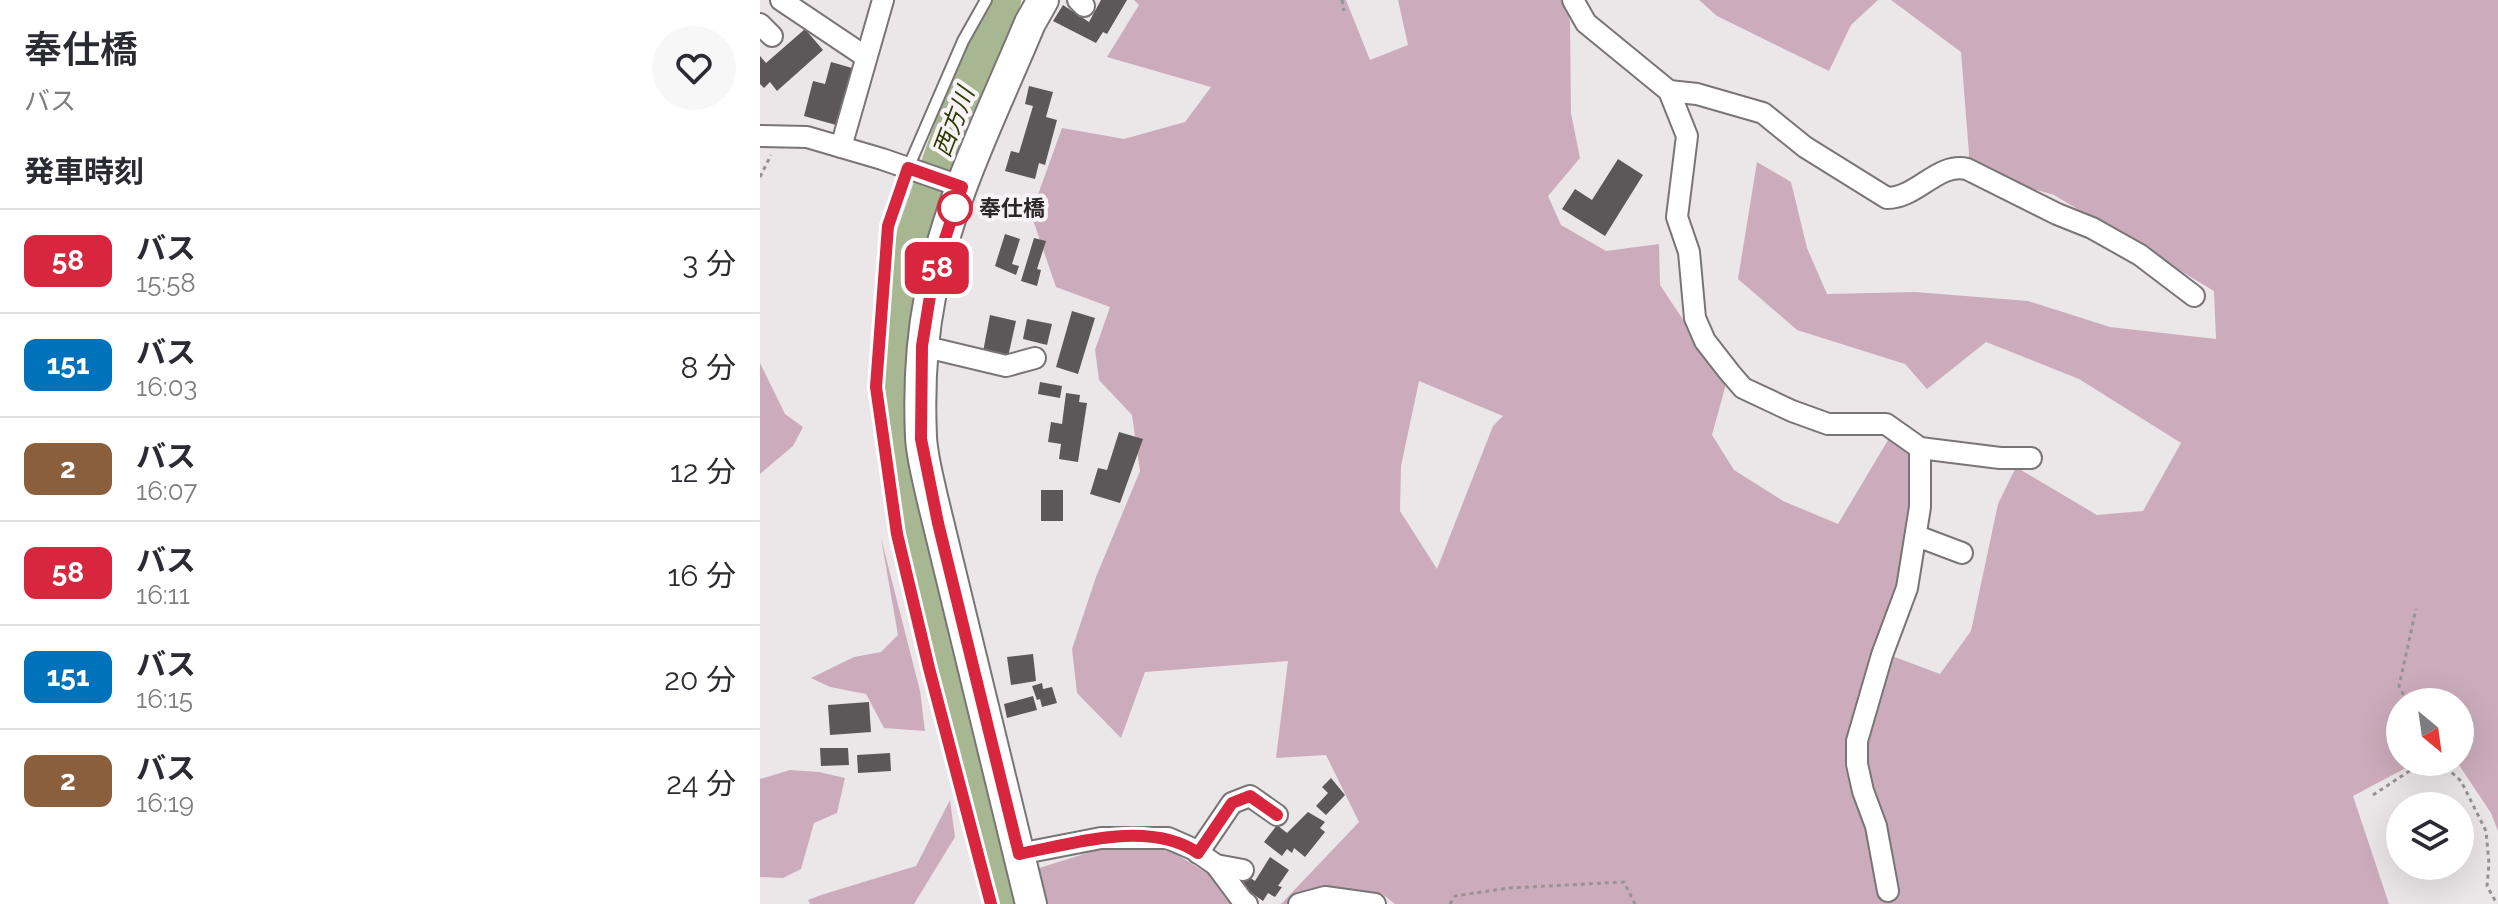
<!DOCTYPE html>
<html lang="ja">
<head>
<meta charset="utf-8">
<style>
  :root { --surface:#fff; --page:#f7f7f7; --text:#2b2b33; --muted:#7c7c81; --line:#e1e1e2 }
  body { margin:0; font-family:Raleway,"Noto Sans JP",sans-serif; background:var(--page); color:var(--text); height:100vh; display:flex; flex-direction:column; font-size:30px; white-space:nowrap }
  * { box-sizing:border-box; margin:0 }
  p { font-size:26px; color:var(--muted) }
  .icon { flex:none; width:44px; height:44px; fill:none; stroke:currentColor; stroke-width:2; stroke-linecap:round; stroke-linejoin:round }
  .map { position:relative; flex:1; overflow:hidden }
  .drawer { display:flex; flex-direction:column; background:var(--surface); width:760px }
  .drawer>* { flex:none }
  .badge { padding:0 16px; border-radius:12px; font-size:28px; line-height:52px }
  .needle { width:52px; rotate:151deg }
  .tools { position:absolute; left:1626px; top:688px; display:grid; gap:16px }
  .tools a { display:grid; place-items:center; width:88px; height:88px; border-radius:50%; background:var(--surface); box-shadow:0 8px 32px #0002; font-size:40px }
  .map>.badge { position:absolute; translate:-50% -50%; box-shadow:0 0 0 4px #fff }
  h2 { padding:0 24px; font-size:30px; line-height:72px }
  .round { display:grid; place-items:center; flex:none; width:84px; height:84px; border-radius:42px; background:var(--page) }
  .head { display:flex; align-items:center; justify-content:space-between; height:136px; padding:0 24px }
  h1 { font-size:38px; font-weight:600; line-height:60px }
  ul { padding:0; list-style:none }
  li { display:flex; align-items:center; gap:24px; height:104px; padding:0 24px; border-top:2px solid var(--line) }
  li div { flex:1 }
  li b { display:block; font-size:30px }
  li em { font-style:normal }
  li .badge { min-width:88px; font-weight:700; text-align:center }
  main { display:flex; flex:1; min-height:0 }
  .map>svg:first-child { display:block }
  .green { fill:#ccacbc; fill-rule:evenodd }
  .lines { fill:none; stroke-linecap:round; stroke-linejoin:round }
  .river { stroke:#a7b791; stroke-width:32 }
  .building { fill:#5c585a }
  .lane-casing { stroke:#797577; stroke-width:14 }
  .street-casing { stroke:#797577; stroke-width:24 }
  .secondary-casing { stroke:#797577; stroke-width:34 }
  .path { stroke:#979395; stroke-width:3; stroke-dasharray:4 4; stroke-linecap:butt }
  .lane { stroke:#fff; stroke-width:10 }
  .street { stroke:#fff; stroke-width:20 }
  .secondary { stroke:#fff; stroke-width:30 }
  .line-casing { stroke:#fff; stroke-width:18 }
  .line { stroke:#d7263d; stroke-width:12 }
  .stop-dot { fill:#fff; stroke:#d7263d; stroke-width:4 }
  .labels { text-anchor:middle; stroke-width:8; stroke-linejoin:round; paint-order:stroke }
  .stop-label { font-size:22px; font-weight:bold; fill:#2a2829; stroke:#f8f3f6; text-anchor:start }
  .water-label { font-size:24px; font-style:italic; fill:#2b3d01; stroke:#f8f3f6 }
</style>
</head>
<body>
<main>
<section class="drawer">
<div class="head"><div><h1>奉仕橋</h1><p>バス</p></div><a class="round"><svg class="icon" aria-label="heart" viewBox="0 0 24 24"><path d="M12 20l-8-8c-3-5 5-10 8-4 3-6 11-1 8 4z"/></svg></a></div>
<h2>発車時刻</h2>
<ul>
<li><span class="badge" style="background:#d7263d;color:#fff">58</span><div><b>バス</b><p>15:58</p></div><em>3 分</em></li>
<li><span class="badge" style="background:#0072bc;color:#fff">151</span><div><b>バス</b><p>16:03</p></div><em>8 分</em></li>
<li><span class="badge" style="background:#8b5e3c;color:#fff">2</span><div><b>バス</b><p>16:07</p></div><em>12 分</em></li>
<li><span class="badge" style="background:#d7263d;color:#fff">58</span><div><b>バス</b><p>16:11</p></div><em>16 分</em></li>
<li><span class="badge" style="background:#0072bc;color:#fff">151</span><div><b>バス</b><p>16:15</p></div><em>20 分</em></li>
<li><span class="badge" style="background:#8b5e3c;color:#fff">2</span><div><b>バス</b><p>16:19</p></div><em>24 分</em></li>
</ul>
</section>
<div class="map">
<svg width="1738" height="904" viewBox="0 0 1738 904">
  <rect width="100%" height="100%" fill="#ebe6e8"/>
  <!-- green -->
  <g class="green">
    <path d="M374,0h212l24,60 38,-15 -10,-45h166l6,22 1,91 9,45 -32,38 13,29 45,26 53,-7 1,41 66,99 -14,51 22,35 49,31 55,23 53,-89 9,5 13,22 -4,64 -17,130 48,18 31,-43 27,-127 18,-37 81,48 46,-4 38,-68 -102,-64 -93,-37 -59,47 -22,-25 -108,-34 -59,-51 19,-117 34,20 16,66 20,46 88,-2 113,9 82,26 106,12 -2,-48 -160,-96 -87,-26 2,-15 -8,-102 -70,-52h607v831l-7,-18 -34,-51h3v-60h-60v60h17l-64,34 36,108h-994l-14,-11 -25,11h-75l78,-82 -33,-67 -50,3 12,-97 -143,11 -24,66 -44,-45 -5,-44 24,-72 44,-106 -8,-56 -33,-35 -4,-30 15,-43 -54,-20 -25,-73 31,-86 62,11 61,-17 26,-35 -104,-30 32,-52zM659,381l84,35 -10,10 -56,143 -37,-58 1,-45z"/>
    <path d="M939,0h179l-27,25 -22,46 -112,-55z"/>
    <path d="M0,363l25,51 18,13 -10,19 -33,28z"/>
    <path d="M121,538l39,153 5,40 -41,-3 -18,-34 -36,-7 -19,-9 43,-21 27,-5 17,-17z"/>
    <path d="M30,770l29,2 26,6 -8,35 -23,10 -13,46 -18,9 -23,-1v-98z"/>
    <path d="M190,800l5,37 -41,67h-104l-2,-4 13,-5 95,-29z"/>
    <path d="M385,835l112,69h-209l-12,-35z"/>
  </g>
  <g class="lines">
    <!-- river -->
    <path class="river" d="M245,0l-51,116 -41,117 -15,94 -4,53 6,90 24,131 86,303"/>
  </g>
  <!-- building -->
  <g class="building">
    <path d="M341,0h26l-20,34 -4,-2 -7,11 -43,-22 10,-16 26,17z"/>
    <path d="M45,29l18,21 -46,41 -7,-9 -6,6 -4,-4v-28l6,7z"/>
    <path d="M71,62l21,6 -16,57 -32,-9 9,-35 12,3z"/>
    <path d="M269,86l24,6 -7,25 11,3 -12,45 -6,-2 -4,16 -30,-8 6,-20 8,2 14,-47 -8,-2z"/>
    <path d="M858,159l25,16 -38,61 -43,-27 13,-20 17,11z"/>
    <path d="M245,234l15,5 -8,25 7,2 -3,9 -21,-9z"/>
    <path d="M274,238l12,3 -9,28 4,1 -4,16 -16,-5z"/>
    <path d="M312,311l23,7 -17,56 -22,-7z"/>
    <path d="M230,315l26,6 -8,36 -25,-5z"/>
    <path d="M267,319l25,5 -5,21 -24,-6z"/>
    <path d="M280,382l22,4 -2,12 -22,-4z"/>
    <path d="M306,393l14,2 -1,7 8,1 -9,59 -19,-3 2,-15 -13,-2 3,-20 11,2z"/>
    <path d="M359,432l24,7 -23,64 -30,-9 8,-26 9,2z"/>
    <rect x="281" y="490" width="22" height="31"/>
    <path d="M273,654l3,27 -25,4 -4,-28z"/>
    <path d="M282,683l1,6 9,-2 5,16 -15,4 -2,-8 -3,1 -5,-14z"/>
    <path d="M273,696l4,14 -30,8 -3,-14z"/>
    <path d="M109,702l2,30 -41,3 -2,-30z"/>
    <path d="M60,748h28l1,17 -28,1z"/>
    <path d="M130,753l1,18 -33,2 -1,-18z"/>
    <path d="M571,778l14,17 -19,20 -10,-9 12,-13 -6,-6z"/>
    <path d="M548,812l17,10 -5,6 5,4 -20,25 -11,-9 -2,5 -5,-4 -5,7 -18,-14 13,-17 10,8z"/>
    <path d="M510,857l19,13 -11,16 4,1 -7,10 -7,-4 -5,8 -23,-16 6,-10 9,6z"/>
  </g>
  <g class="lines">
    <!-- lane casing -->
    <g class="lane-casing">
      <path id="lane" d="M226,0l-23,41 -55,127 -20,58 -12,161 21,147 32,134 62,236"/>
    </g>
    <!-- street casing -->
    <g class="street-casing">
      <g id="street">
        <path d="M21,0l85,57"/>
        <path d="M318,0l6,6"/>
        <path d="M813,0l13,23 83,68 18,45 -10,81 12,35 6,66 10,23 25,32 13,15 49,23 36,13h58l34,24v59l-13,81 -25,67 -25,86v23l6,27 13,35 12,65"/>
        <path d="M0,24l12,12"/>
        <path d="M909,91l28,3 66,19 42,34 82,51c30,0 51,-36 80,-29l90,45 35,14 48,27 54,41"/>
        <path d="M0,136l47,1 75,22 69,24"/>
        <path d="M81,147l42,-147"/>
        <path d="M162,346l84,20 29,-8"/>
        <path d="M1160,448l80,10h31"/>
        <path d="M1157,536l45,17"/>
        <path d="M438,853l34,-50 18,-7 27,19"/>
        <path d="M259,854l82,-16h67l25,11 23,16 27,5"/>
        <path d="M456,865l26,35 5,4"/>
        <path d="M539,904l26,-7 50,7"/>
      </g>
    </g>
    <!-- secondary casing -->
    <g class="secondary-casing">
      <path id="secondary" d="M271,904l-99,-407c-4,-19 -10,-40 -11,-60 -2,-46 0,-94 9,-140 17,-95 63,-185 100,-274l13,-23"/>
    </g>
    <!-- path -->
    <g class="path">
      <path d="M582,0l2,11"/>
      <path d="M0,177l11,-22"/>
      <path d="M1647,702l-8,-16 17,-77"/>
      <path d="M1680,762l21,19 25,50 3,33 -2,22 10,18"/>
      <path d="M1613,795l50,-33"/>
      <path d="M690,904l5,-8 54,-8 115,-6 11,22"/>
    </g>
    <!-- lane -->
    <use href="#lane" class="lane"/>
    <!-- street -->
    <use href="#street" class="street"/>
    <!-- secondary -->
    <use href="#secondary" class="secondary"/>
  </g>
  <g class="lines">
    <!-- line casing -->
    <g class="line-casing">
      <path id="line" d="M231,904l-62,-236 -32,-134 -21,-147 12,-161 20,-58 54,19 -20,61 -12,48 -8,50 -1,93 17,84 81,331c53,-10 130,-35 179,-1l34,-50 18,-7 27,19"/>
    </g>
    <!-- line -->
    <use href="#line" class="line"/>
  </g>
  <!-- markers -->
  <circle class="stop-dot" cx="195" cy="208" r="16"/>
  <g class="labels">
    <!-- stop labels -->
    <g class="stop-label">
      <text x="219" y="216">奉仕橋</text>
    </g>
    <!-- water labels -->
    <g class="water-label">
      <text transform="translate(194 122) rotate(-69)" y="8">西方川</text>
    </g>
  </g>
</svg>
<div class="tools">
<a><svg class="needle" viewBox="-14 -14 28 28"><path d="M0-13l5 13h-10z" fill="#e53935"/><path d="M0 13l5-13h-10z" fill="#7c7c81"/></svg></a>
<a><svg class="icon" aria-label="layers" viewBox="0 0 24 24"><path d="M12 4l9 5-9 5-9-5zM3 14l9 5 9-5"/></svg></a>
</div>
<b class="badge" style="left:177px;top:268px;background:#d7263d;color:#fff">58</b>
</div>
</main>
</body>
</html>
